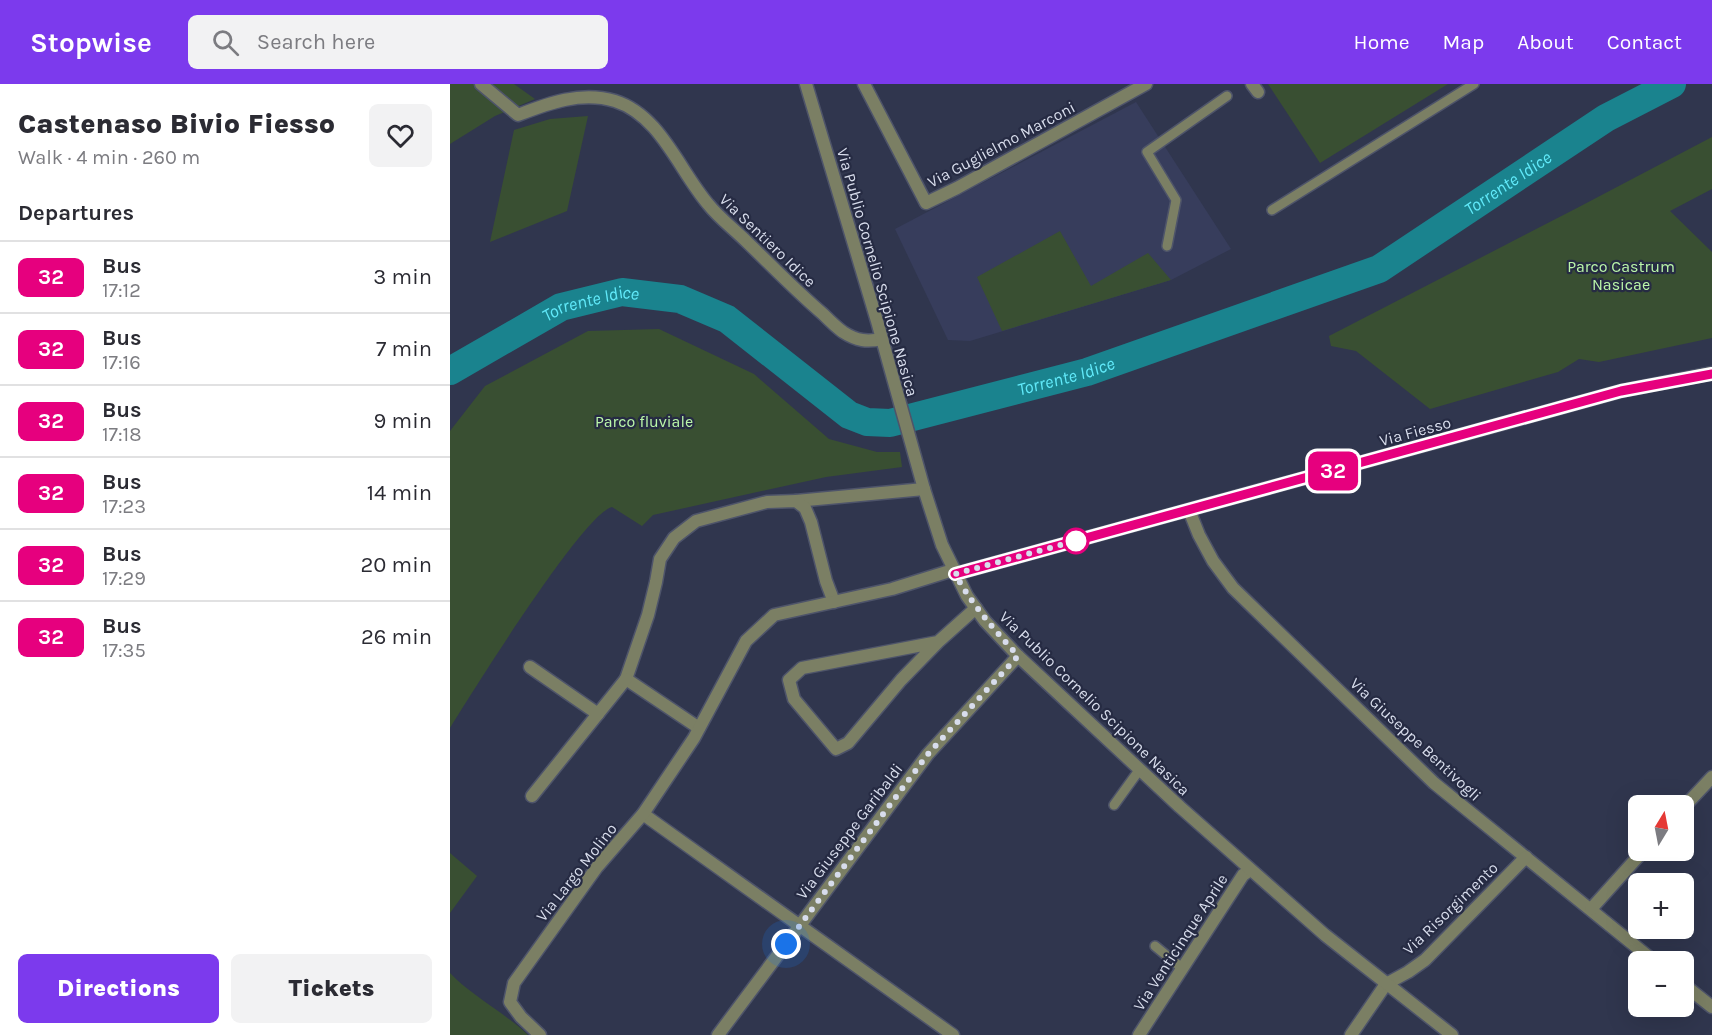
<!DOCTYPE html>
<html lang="en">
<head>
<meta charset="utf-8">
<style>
  :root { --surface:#fff; --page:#f2f2f3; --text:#2b2b33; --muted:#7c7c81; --line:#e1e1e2; --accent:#7c3aed }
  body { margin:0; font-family:Karla,sans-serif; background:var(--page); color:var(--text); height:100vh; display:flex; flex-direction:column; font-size:22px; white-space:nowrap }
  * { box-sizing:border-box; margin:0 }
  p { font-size:20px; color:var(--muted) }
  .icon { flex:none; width:33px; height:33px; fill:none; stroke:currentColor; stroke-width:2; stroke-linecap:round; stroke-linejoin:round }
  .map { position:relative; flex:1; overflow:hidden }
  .sheet { display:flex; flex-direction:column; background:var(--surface); width:450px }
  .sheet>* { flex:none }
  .badge { padding:0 12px; border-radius:9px; font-size:21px; line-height:39px }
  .needle { width:39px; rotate:10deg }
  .tools { position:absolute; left:1178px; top:711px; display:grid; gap:12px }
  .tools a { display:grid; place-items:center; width:66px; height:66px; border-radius:9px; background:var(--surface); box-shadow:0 6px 24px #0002; font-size:30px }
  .you { position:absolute; width:30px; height:30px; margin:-15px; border:4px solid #fff; border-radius:50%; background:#1a73e8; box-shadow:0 0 0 9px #1a73e833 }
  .map>.badge { position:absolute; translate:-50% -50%; box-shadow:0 0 0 3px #fff }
  h2 { padding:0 18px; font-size:22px; line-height:54px }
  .round { display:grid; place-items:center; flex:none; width:63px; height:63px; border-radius:9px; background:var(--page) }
  .summary { display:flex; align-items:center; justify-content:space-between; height:102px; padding:0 18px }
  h1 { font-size:28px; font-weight:800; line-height:45px }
  .primary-button { display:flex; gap:12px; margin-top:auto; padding:12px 18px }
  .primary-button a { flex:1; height:69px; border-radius:9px; background:var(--accent); color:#fff; font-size:24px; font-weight:800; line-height:69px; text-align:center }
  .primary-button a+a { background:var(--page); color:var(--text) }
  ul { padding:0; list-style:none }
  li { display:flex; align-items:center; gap:18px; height:72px; padding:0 18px; border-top:2px solid var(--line) }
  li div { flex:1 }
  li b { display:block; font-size:22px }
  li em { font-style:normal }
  li .badge { min-width:66px; font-weight:700; text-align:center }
  header { display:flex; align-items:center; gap:36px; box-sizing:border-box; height:84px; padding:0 30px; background:var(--accent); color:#fff }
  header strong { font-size:28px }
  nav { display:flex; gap:33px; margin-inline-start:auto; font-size:21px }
  .search { width:420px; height:54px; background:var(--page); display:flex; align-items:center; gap:15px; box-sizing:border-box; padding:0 21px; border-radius:9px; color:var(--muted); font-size:22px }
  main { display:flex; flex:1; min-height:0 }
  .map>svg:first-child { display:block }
  .built { fill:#373d5c }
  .green { fill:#394f32 }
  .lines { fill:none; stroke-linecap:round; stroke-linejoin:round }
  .river { stroke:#1a838e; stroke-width:28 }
  .service-casing { stroke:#4e546a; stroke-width:12 }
  .minor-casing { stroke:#4e546a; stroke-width:15 }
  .tertiary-casing { stroke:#4e546a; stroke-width:15 }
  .service { stroke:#7b7f64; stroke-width:9 }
  .minor { stroke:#7b7f64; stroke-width:12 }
  .tertiary { stroke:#7b7f64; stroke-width:12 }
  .line-casing { stroke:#fff; stroke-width:14 }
  .line { stroke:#e6007e; stroke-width:9 }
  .walk { stroke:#d8ddec; stroke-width:6; stroke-dasharray:0 10.8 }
  .stop-dot { fill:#fff; stroke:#e6007e; stroke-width:3 }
  .labels { text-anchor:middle; stroke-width:4.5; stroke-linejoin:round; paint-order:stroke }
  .street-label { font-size:16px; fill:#d8ddec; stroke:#262b43 }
  .park-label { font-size:16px; fill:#bbf7a9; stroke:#262b43 }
  .water-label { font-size:18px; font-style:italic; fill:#61eafa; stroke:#262b43 }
</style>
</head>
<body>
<header>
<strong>Stopwise</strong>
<div class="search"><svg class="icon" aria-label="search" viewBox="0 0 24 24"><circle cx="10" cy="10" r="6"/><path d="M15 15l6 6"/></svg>Search here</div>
<nav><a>Home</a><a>Map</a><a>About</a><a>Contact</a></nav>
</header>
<main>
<section class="sheet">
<div class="summary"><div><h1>Castenaso Bivio Fiesso</h1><p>Walk · 4 min · 260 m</p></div><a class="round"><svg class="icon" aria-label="heart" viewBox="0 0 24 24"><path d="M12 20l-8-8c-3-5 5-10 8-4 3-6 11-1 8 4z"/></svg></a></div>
<h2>Departures</h2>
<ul>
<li><span class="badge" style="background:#e6007e;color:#fff">32</span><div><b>Bus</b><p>17:12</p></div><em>3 min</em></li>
<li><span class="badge" style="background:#e6007e;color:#fff">32</span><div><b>Bus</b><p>17:16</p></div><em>7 min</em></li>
<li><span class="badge" style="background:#e6007e;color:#fff">32</span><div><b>Bus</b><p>17:18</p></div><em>9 min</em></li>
<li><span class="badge" style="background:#e6007e;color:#fff">32</span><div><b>Bus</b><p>17:23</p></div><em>14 min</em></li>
<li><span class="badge" style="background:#e6007e;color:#fff">32</span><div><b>Bus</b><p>17:29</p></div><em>20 min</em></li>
<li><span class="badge" style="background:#e6007e;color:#fff">32</span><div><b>Bus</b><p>17:35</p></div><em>26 min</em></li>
</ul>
<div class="primary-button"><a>Directions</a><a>Tickets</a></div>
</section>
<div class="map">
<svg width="1262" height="951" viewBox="0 0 1262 951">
  <rect width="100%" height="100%" fill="#30364e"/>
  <!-- built -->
  <path class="built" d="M686,18l95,147 -60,31 -201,61 -22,-1 -53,-111z"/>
  <!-- green -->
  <g class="green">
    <path d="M0,0h64l21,15 -40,17 -45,28z"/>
    <path d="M818,0h180l-128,79z"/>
    <path d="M138,32l-21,95 -77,31 24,-112 36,-11z"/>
    <path d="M1262,53v52l-42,22 42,41v86l-113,24 -20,-3 -21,13 -128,37 -74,-58 -25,-5 -2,-10 248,-128z"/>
    <path d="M610,147l31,55 57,-33 23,27 -169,51 -25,-54z"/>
    <path d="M209,245l95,45 75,65 48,13h23l2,15 -76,10 -173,38 -11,11 -30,-19c-29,7 -140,186 -162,221v-297l35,-45 103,-55z"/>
    <path d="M0,769l27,23 -27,37z"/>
    <path d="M0,889c23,24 54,39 78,62h-78z"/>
  </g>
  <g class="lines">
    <!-- river -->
    <path class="river" id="s1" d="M0,287l111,-64 61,-15 58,7 47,20 122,96 18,7 23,1 197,-51 292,-103 227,-151 66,-34"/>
    <!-- service casing -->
    <g class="service-casing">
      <g id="service">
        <path d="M822,126l202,-126"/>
        <path d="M717,162l9,-46 -29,-48 80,-56"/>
        <path d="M664,721l26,-36"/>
        <path d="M705,862l28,23"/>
      </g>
    </g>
    <!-- minor casing -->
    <g class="minor-casing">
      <g id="minor">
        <path d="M31,0l37,31c31,-12 63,-24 97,-14 45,14 64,69 93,103 11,14 26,25 39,38 25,24 49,49 76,72 6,6 13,13 20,18 14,9 24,10 39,7"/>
        <path d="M414,0l62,119 31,-15 189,-104"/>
        <path d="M802,0l6,8"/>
        <path d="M346,417l128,-12"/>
        <path d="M739,426l10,25 14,26 20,27 201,195 221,179"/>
        <path d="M505,490l666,-183 91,-18"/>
        <path d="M488,558l-136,26 -13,12 5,19 42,50 12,-6 53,-63 37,-38 38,-34"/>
        <path d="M80,583l68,47"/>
        <path d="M249,644l-73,-49 22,-64 8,-33 4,-23 14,-21 22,-17 71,-19 29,-1 9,7 6,14 15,59 8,21"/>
        <path d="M82,712l94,-117"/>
        <path d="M1233,724l29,-31"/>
        <path d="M193,730l310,221"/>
        <path d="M1141,825l53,-59"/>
        <path d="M1233,900l29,23"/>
        <path d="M90,951l-19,-18 -11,-15 4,-19 83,-116 46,-53 51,-76 52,-97 28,-26 118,-26 61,-19"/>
        <path d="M268,951l210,-281 90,-98"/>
        <path d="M689,951l104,-160 7,-5"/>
        <path d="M901,951l35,-51 22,-12 17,-12 101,-103"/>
      </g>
    </g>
    <!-- tertiary casing -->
    <g class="tertiary-casing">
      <path id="tertiary" d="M356,0l71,237 47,168 18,56 25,51 18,25 33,35 162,151 145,128 127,100"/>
    </g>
    <!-- service -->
    <use href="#service" class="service"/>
    <!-- minor -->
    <use href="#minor" class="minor"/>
    <!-- tertiary -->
    <use href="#tertiary" class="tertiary"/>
  </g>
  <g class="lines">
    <!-- line casing -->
    <g class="line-casing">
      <path id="line" d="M505,490l666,-183 91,-17"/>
    </g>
    <!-- line -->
    <use href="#line" class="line"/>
    <!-- walk -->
    <path class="walk" d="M336,860l142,-190 90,-98c-24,-27 -45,-50 -63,-82l131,-36 -10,3"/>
  </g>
  <!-- markers -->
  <circle class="stop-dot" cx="626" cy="457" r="12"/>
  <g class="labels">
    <!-- street labels -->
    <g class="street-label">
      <text transform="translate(551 60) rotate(-28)" y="6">Via Guglielmo Marconi</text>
      <text transform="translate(318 156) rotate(44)" y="6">Via Sentiero Idice</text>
      <text transform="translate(428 188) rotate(74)" y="6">Via Publio Cornelio Scipione Nasica</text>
      <text transform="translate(965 347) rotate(-15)" y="6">Via Fiesso</text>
      <text transform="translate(645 619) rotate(44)" y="6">Via Publio Cornelio Scipione Nasica</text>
      <text transform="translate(966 655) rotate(43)" y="6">Via Giuseppe Bentivogli</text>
      <text transform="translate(399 747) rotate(-53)" y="6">Via Giuseppe Garibaldi</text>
      <text transform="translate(126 788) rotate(-52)" y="6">Via Largo Molino</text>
      <text transform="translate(1000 824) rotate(-44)" y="6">Via Risorgimento</text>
      <text transform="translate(730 858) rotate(-57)" y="6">Via Venticinque Aprile</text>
    </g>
    <!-- park labels -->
    <g class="park-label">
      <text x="1171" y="188">Parco Castrum<tspan x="1171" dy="18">Nasicae</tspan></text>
      <text x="194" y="343">Parco fluviale</text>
    </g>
    <!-- water labels -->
    <g class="water-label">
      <text dy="6" stroke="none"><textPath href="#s1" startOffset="1166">Torrente Idice</textPath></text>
      <text dy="6" stroke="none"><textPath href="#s1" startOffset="158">Torrente Idice</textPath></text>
      <text dy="6" stroke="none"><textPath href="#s1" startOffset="680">Torrente Idice</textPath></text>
    </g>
  </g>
</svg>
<div class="tools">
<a><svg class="needle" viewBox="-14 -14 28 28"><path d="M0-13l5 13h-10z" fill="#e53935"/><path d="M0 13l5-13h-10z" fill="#7c7c81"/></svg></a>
<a>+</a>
<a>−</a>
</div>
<div class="you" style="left:336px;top:860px"></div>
<b class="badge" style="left:883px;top:387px;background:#e6007e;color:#fff">32</b>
</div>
</main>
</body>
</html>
